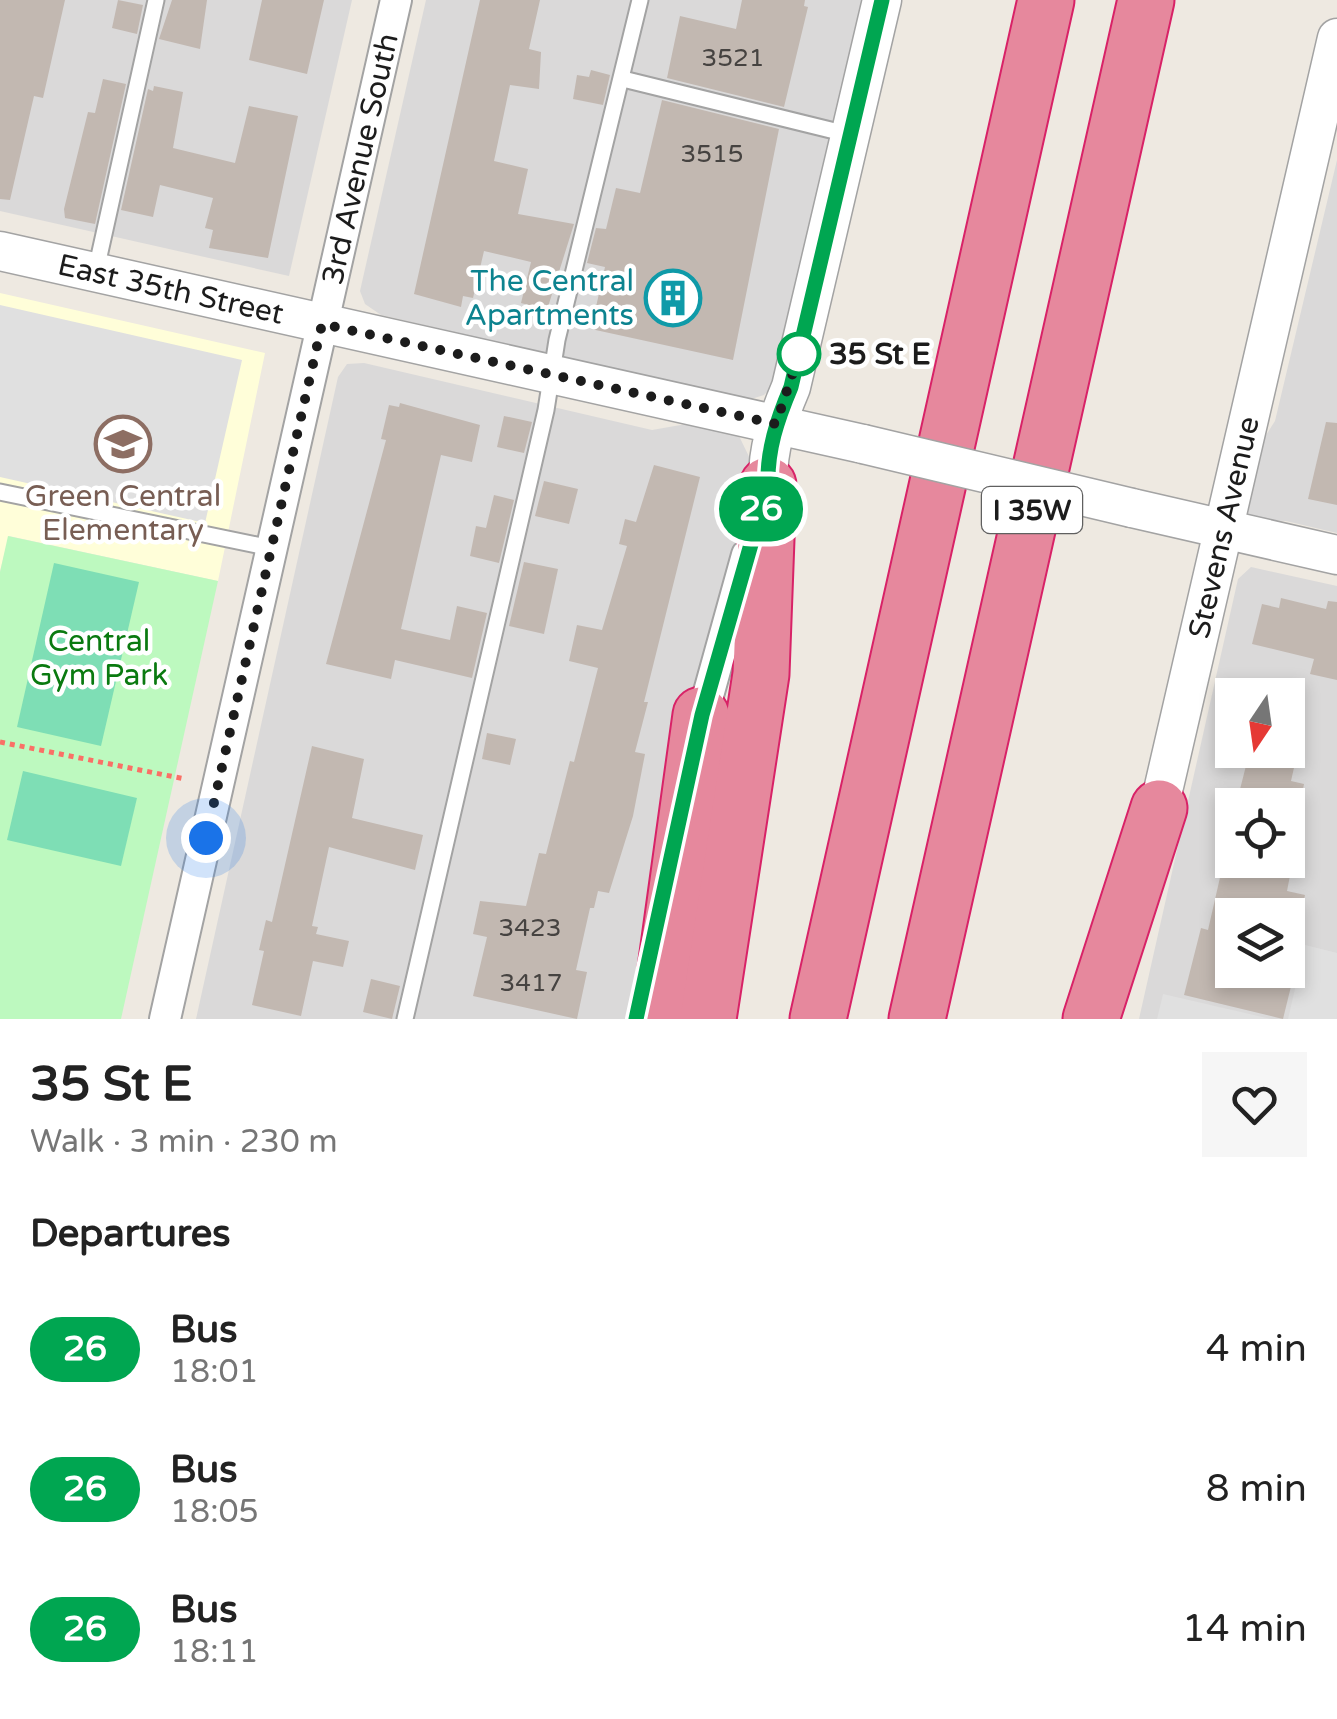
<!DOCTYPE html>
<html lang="en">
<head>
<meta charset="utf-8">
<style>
  :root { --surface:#fff; --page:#f6f6f6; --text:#222; --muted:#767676 }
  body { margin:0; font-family:"Varela Round",sans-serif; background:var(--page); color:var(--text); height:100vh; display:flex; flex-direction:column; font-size:38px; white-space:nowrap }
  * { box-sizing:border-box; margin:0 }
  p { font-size:32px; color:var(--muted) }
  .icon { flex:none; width:55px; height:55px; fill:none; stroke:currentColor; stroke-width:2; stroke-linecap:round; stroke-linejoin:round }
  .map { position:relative; height:1019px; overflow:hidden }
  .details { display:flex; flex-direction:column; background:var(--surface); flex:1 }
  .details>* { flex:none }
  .badge { padding:0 20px; border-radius:32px; font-size:35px; line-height:65px }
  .needle { width:65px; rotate:193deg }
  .tools { position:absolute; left:1215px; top:678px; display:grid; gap:20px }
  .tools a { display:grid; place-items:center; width:90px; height:90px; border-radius:0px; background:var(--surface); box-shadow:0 5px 15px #0003; font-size:50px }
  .you { position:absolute; width:50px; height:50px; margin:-25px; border:8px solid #fff; border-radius:50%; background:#1a73e8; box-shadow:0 0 0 15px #1a73e833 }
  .map>.badge { position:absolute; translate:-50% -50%; box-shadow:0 0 0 5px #fff }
  h2 { padding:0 30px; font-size:38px; line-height:90px }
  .round { display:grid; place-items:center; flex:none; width:105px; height:105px; border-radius:0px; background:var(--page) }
  .head { display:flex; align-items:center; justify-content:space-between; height:170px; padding:0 30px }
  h1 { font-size:48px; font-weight:700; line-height:75px }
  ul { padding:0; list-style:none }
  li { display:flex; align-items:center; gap:30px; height:140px; padding:0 30px }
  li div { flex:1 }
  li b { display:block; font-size:38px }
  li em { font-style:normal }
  li .badge { min-width:110px; font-weight:700; text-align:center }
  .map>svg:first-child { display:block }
  .residential { fill:#dad9d9; fill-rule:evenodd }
  .education { fill:#fffed9 }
  .park { fill:#bdf9bf }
  .pitch { fill:#7edeb5 }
  .parking { fill:#e0e0e0 }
  .building { fill:#c2b8b1 }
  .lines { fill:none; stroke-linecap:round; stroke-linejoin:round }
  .service-casing { stroke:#a3a3a3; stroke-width:19 }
  .minor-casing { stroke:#a3a3a3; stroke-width:34 }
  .tertiary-casing { stroke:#a3a3a3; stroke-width:41 }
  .motorway-casing { stroke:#d82267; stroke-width:59 }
  .path { stroke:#fa7066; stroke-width:5; stroke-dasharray:5 5; stroke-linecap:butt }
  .service { stroke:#fff; stroke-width:15 }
  .minor { stroke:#fff; stroke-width:30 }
  .tertiary { stroke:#fff; stroke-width:38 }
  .motorway { stroke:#e6889d; stroke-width:55 }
  .tertiary-bridge-casing { stroke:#a3a3a3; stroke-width:41; stroke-linecap:butt }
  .tertiary-bridge { stroke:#fff; stroke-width:38 }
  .line-casing { stroke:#fff; stroke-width:22 }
  .line { stroke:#00a651; stroke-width:15 }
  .walk { stroke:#1c1c1c; stroke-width:10; stroke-dasharray:0 18 }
  .stop-dot { fill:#fff; stroke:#00a651; stroke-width:5 }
  .labels { text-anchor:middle; stroke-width:9; stroke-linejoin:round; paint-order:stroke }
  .number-label { font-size:25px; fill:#464341 }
  .shield { fill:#fff; stroke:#606060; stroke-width:2.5 }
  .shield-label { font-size:28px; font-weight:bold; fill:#1c1c1c }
  .street-label { font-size:30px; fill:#1c1c1c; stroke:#fff }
  .culture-label { font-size:30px; fill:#0d838f; stroke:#fff; text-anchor:end }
  .stop-label { font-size:30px; font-weight:bold; fill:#1c1c1c; stroke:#fff; text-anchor:start }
  .education-label { font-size:30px; fill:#785e54; stroke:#fff }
  .park-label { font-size:30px; fill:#0a7a10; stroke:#fff }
</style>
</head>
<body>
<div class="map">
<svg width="1337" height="1019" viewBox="0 0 1337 1019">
  <rect width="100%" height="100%" fill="#eee9e1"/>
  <!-- residential -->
  <g class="residential">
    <path d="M0,0h352l-63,276 -289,-65z"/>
    <path d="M426,0h438l-89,384 -11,11 -16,5 -367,-85 -16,-11 -5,-13z"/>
    <path d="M1337,160v373l-51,-12 -43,-2 7,-59 25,-39z"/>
    <path d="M364,363l288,67 40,-7 32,6 15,7 16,33 -125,550h-434l142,-642 9,-13z"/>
    <path d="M1251,567l86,19v433h-198l99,-440zM1232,695h56v55h-56zM1232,805h56v55h-56zM1232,915h56v55h-56z"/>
  </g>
  <!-- education -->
  <path class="education" d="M0,293l265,60 -47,228 -209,-45 -9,35z"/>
  <!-- park -->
  <path class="park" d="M8,536l210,45 -97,438h-121v-447z"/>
  <!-- pitch -->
  <g class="pitch">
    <path d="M54,563l85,19 -38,164 -84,-19z"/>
    <path d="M23,771l114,27 -16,68 -114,-26z"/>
  </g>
  <!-- parking -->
  <g class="parking">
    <path d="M0,305l242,55 -37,163 -205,-46z"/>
    <path d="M1305,945l32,8v66h-49z"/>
    <path d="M1163,994l108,25h-114z"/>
  </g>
  <!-- building -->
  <g class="building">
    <path d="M0,0h65l-22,98 -9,-2 -24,104 -10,-1z"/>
    <path d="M118,0l25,5 -6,29 -25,-6z"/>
    <path d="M172,0h35l-7,49 -41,-10z"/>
    <path d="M262,0h62l-17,74 -58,-14z"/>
    <path d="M480,0h60l-11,49 12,3 -2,37 -29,-4 -16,76 34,8 -10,45 56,10 -27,86 -26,-7 10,-41 -47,-11 -11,47 -10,-2 -2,11 -47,-13z"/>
    <path d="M742,0h63l-1,6 4,1 -24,100 -117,-29 13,-62 56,13z"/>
    <path d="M591,70l19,5 -7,30 -30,-6 4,-24 12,2z"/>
    <path d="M103,79l23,5 -31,140 -30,-6 -1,-9 24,-97 7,1z"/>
    <path d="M154,86l29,6 -10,56 62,15 14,-57 49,10 -30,142 -59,-10 4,-18 -8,-2 8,-30 -53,-13 -7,32 -32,-7 27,-121 5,2z"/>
    <path d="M662,100l117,29 -46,231 -142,-31 14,-62 -18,-4 9,-35 10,1 10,-41 24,5z"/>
    <path d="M400,403l80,22 -8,37 -31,-7 -40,174 49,11 7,-34 30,7 -15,65 -77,-18 -4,19 -65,-15 60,-224 -5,-1 8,-34 10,2z"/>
    <path d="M504,416l28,6 -8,31 -27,-6z"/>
    <path d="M1326,422l11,1v82l-29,-6z"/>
    <path d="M654,465l46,12 -56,225h4l-13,50 10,2 -12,62 -24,77 -11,-2 -4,17h-4l-14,62 11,2 -10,47 -104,-23 14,-59 -14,-3 7,-33 46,5 13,-53 7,1 24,-93 4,1 24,-94 -29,-7 8,-36 25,5 25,-84 -8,-2 6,-25 11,3z"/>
    <path d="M544,481l34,8 -9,35 -34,-8z"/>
    <path d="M494,495l20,5 -15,63 -29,-7 6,-30 10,2z"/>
    <path d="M524,562l34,7 -14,65 -35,-8z"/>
    <path d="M1281,598l45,11 2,-8 9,1v78l-27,-6 4,-15 -62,-15 10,-40 17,4z"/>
    <path d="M487,733l29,6 -6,26 -28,-6z"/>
    <path d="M312,746l52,13 -12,59 71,17 -8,35 -86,-23 -17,79 6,1 -2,7 33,7 -6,26 -30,-6 -12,55 -49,-11 12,-54 -5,-1 7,-30 6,2z"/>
    <path d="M1250,750h48l-7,31 13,3 -4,21h-64z"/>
    <path d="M1224,860h69l-6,31 18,4 -4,20h-69v55h63l-12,49 -99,-24 17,-67 7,2z"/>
    <path d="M371,979l29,7 -8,33 -29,-7z"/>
  </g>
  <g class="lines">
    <!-- service casing -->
    <g class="service-casing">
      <g id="service">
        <path d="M623,79l228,56"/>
        <path d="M96,270l60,-270"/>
        <path d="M0,492l271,56"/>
        <path d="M405,1019l141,-609 11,-70 83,-340"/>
      </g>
    </g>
    <!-- minor casing -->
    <g class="minor-casing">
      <g id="minor">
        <path d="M699,728l48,-173"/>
        <path id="s1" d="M165,1019l231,-1019"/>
      </g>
    </g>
    <!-- tertiary casing -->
    <g class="tertiary-casing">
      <g id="tertiary">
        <path id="s2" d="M0,251l863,193"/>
        <path d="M768,485c-1,-35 9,-65 23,-98l91,-387"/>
        <path d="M1132,508l205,47"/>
        <path id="s3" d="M1159,808l178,-770"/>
      </g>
    </g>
    <!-- motorway casing -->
    <g class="motorway-casing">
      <g id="motorway">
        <path d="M659,1019l42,-304"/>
        <path d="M708,1019l53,-345 7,-189"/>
        <path d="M818,1019l228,-1019"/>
        <path d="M917,1019l229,-1019"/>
        <path d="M1091,1019l68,-211"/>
      </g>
    </g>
    <!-- path -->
    <path class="path" d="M0,742l185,37"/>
    <!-- service -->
    <use href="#service" class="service"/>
    <!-- minor -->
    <use href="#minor" class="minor"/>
    <!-- tertiary -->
    <use href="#tertiary" class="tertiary"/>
    <!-- motorway -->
    <use href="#motorway" class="motorway"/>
    <!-- tertiary-bridge casing -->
    <g class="tertiary-bridge-casing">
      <path id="tertiary-bridge" d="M863,444l269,64"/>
    </g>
    <!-- tertiary-bridge -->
    <use href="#tertiary-bridge" class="tertiary-bridge"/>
  </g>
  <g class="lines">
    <!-- line casing -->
    <g class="line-casing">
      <path id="line" d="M636,1019l66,-304 66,-230c-1,-35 9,-65 23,-98l91,-387"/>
    </g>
    <!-- line -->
    <use href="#line" class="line"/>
    <!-- walk -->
    <path class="walk" d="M206,838l116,-514 454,100 23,-70"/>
  </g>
  <!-- icons -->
  <defs>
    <g id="building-ring" transform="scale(2.875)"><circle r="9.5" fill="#fff" stroke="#0f9aa8" stroke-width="1.5"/><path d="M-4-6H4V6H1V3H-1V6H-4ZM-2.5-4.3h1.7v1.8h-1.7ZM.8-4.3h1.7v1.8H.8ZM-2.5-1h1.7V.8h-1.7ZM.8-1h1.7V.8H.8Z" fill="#0f9aa8"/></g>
    <g id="school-ring" transform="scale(2.875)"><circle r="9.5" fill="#fff" stroke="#8d6e63" stroke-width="1.5"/><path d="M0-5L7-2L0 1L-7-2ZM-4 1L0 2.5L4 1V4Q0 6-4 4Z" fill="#8d6e63"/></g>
  </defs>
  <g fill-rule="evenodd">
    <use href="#building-ring" x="673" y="298"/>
    <use href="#school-ring" x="123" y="444"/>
  </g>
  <!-- markers -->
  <circle class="stop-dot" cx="799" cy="354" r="20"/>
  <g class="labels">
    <!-- number labels -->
    <g class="number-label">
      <text x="733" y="66">3521</text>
      <text x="712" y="162">3515</text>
      <text x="530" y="936">3423</text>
      <text x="531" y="991">3417</text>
    </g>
    <!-- shield labels -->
    <rect class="shield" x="982" y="487" width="100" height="46" rx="8"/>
    <g class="shield-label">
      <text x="1032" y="520">I 35W</text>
    </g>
    <!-- street labels -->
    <g class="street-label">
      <text dy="10" stroke="none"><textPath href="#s1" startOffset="882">3rd Avenue South</textPath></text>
      <text dy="10" stroke="none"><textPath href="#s2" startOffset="175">East 35th Street</textPath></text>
      <text dy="10" stroke="none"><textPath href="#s3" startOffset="288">Stevens Avenue</textPath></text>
    </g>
    <!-- culture labels -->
    <g class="culture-label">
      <text x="634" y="291">The Central<tspan x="634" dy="34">Apartments</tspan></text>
    </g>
    <!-- stop labels -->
    <g class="stop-label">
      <text x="829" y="364">35 St E</text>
    </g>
    <!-- education labels -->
    <g class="education-label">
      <text x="123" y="506">Green Central<tspan x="123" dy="34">Elementary</tspan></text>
    </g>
    <!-- park labels -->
    <g class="park-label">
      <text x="99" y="651">Central<tspan x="99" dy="34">Gym Park</tspan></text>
    </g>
  </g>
</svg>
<div class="tools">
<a><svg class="needle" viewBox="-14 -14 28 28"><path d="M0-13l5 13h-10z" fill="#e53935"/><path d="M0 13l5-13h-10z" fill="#767676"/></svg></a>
<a><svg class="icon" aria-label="locate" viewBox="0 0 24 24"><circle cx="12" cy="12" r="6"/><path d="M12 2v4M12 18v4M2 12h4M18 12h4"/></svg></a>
<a><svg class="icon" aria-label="layers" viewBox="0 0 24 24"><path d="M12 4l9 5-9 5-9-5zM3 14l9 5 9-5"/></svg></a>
</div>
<div class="you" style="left:206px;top:838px"></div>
<b class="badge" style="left:761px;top:509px;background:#00a651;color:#fff">26</b>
</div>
<section class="details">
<div class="head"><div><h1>35 St E</h1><p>Walk · 3 min · 230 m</p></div><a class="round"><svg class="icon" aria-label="heart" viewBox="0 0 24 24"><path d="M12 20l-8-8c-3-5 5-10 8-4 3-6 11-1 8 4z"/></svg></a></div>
<h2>Departures</h2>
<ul>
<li><span class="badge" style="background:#00a651;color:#fff">26</span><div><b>Bus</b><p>18:01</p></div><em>4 min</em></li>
<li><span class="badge" style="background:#00a651;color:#fff">26</span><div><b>Bus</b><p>18:05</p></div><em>8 min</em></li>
<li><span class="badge" style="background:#00a651;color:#fff">26</span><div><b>Bus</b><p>18:11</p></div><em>14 min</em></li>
</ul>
</section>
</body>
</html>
